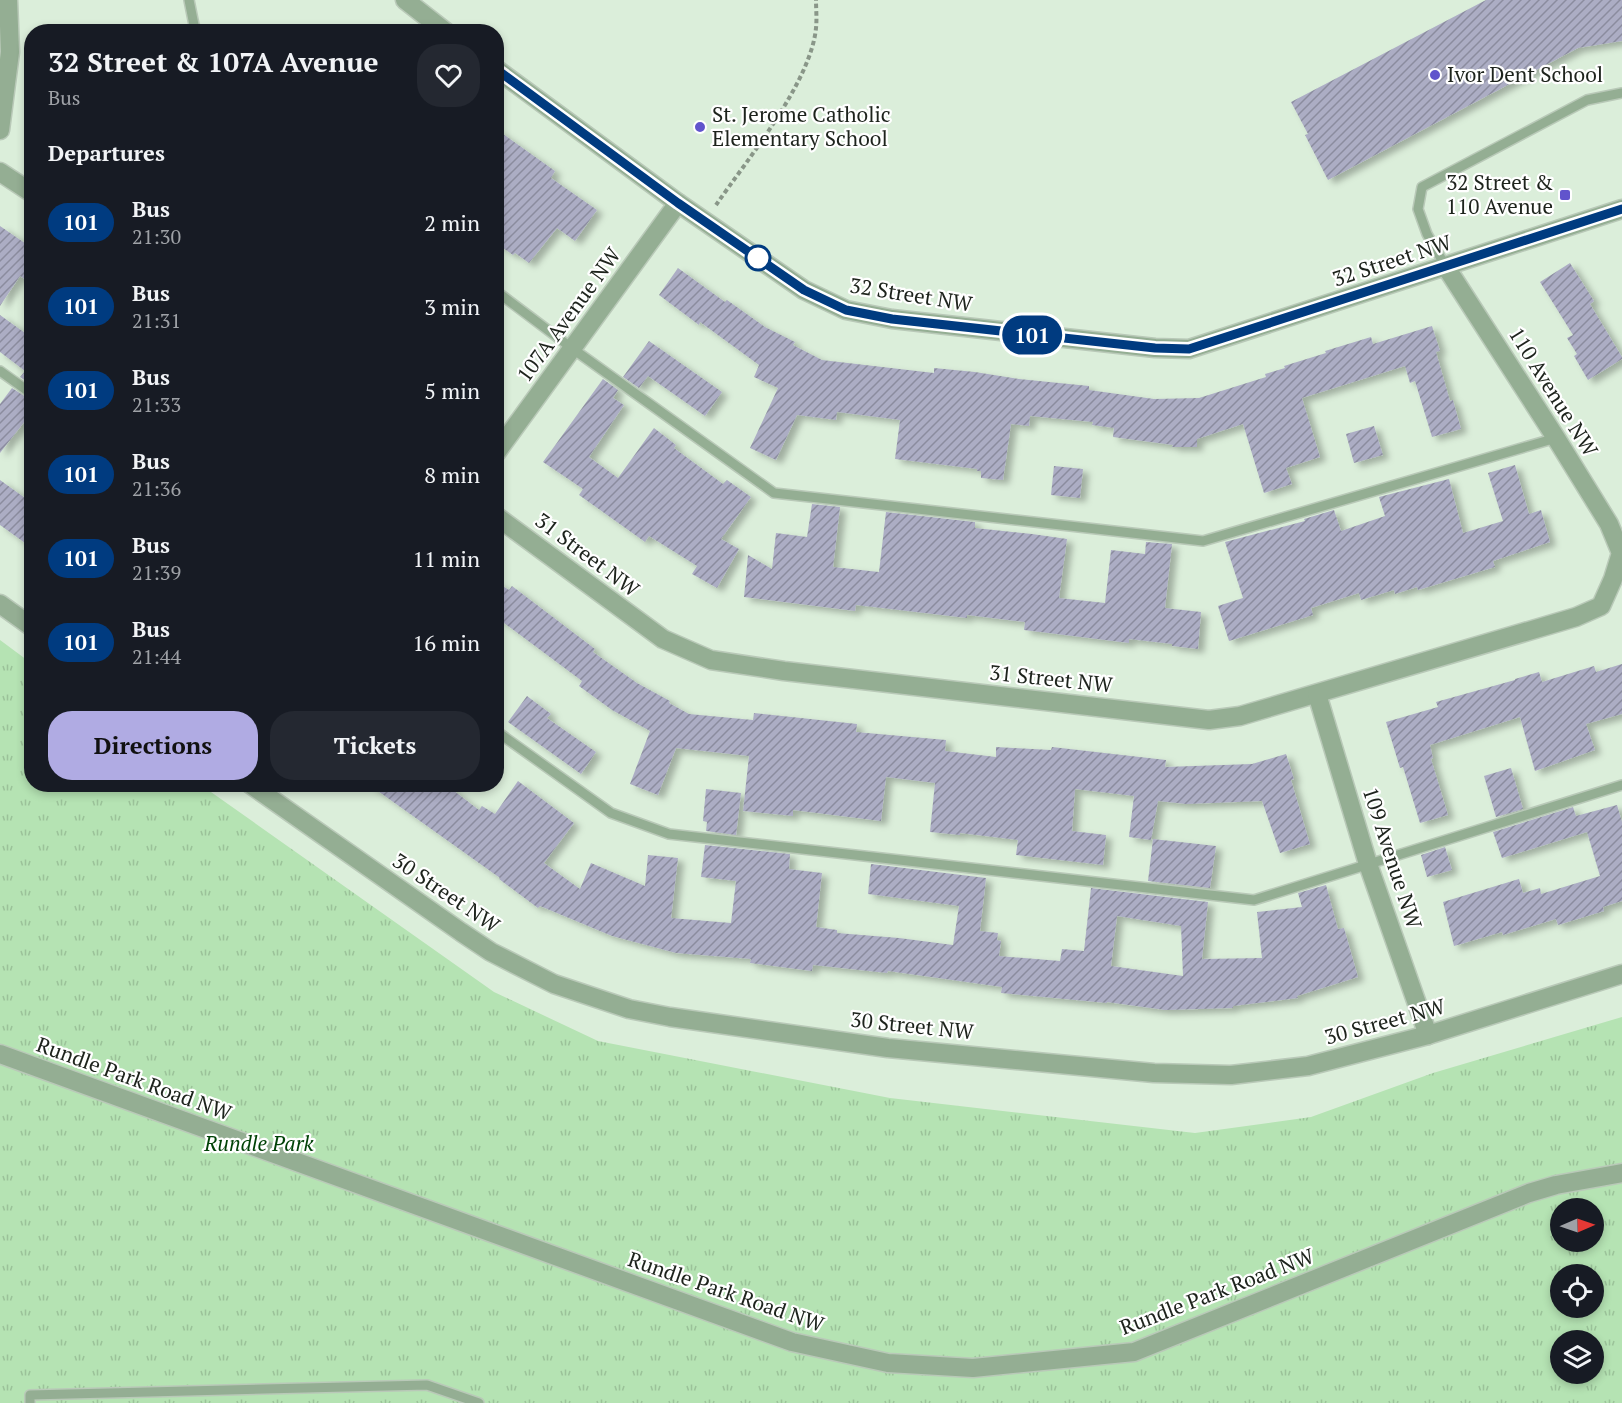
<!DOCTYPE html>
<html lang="en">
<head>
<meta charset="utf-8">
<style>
  :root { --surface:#171b24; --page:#242831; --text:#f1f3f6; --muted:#9ea1a6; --accent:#b0abe3 }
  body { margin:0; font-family:"PT Serif",serif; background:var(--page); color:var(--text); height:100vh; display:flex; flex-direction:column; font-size:22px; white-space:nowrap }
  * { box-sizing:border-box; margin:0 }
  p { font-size:20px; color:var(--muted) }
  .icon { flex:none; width:33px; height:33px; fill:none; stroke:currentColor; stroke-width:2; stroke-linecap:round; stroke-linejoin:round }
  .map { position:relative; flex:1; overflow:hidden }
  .panel { position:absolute; left:24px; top:24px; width:480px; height:768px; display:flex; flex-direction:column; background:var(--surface); border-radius:24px; box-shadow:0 3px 9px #0003 }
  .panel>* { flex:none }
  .badge { padding:0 12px; border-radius:20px; font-size:21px; line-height:39px }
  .needle { width:39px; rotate:88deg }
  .controls { position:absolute; left:1550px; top:1198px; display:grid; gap:12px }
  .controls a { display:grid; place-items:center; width:54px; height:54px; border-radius:50%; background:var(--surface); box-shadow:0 3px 9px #0003; font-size:30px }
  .map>.badge { position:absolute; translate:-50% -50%; box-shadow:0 0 0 3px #fff }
  h2 { padding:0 24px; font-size:22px; line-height:54px }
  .round { display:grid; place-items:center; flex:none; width:63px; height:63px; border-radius:24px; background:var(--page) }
  .head { display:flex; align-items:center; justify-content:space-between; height:102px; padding:0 24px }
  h1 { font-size:28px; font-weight:700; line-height:45px }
  .cta { display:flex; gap:12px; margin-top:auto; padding:12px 24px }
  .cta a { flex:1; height:69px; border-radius:24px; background:var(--accent); color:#111; font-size:24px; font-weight:700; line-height:69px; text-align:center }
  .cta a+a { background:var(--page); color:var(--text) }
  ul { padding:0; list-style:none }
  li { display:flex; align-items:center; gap:18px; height:84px; padding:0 24px }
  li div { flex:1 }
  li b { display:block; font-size:22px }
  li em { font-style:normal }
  li .badge { min-width:66px; font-weight:700; text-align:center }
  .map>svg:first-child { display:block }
  .park { fill:url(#park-tufts); fill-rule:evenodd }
  .building { fill:url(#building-hatch); fill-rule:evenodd; filter:url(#shadow) }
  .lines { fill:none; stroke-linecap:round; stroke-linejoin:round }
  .lane-casing { stroke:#b9c9b8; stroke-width:12 }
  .street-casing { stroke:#b9c9b8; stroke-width:21 }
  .path { stroke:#899688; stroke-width:4; stroke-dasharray:4.5 3; stroke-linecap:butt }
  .lane { stroke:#94ae93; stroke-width:9 }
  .street { stroke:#94ae93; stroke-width:18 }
  .line-casing { stroke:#fff; stroke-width:14 }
  .line { stroke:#003b80; stroke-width:9 }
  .poi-dot { fill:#6154cc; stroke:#fff; stroke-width:2 }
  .stop-dot { fill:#fff; stroke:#003b80; stroke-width:3 }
  .labels { text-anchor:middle; stroke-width:4.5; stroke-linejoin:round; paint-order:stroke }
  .poi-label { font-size:21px; fill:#1d231c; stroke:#fff; text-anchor:start }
  .street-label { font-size:21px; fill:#1d231c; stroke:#fff }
  .park-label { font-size:21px; font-style:italic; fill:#004206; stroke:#fff }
</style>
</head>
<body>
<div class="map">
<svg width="1622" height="1403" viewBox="0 0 1622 1403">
  <defs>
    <pattern id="park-tufts" width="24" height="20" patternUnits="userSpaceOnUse" patternTransform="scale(1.5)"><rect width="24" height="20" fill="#b5e3b3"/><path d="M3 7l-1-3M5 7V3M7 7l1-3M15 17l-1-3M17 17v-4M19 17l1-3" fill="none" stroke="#9bc299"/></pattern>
    <pattern id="building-hatch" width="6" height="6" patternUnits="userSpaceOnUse" patternTransform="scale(1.5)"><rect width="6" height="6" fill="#acadc4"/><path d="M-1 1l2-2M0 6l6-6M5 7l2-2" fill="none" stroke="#8b8c9e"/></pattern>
    <filter id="shadow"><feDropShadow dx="6" dy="4" stdDeviation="3" flood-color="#0004"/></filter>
  </defs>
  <rect width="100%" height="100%" fill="#dbeeda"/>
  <!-- park -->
  <path class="park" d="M0,640l31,23 1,121 169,1 293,207 104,49 292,57 305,35 116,-16 122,-44 189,-56v386h-1622zM1560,1209h33v33h-33zM1560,1275h33v33h-33zM1560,1341h33v33h-33z"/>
  <!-- building -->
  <g class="building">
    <path d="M1486,0h136v41l-44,7 -250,132 -23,-45 3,-1 -17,-32z"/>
    <path d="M496,129l59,42 -4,7 46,32 -22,31 -18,-13 -28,35 -14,-10 -2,2 -17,-12z"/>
    <path d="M0,226l32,22v36l-12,-8 -20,30z"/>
    <path d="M1570,263l24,38 -4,3 32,53v2l-34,21 -14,-24 3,-2 -10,-16 6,-3 -33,-53z"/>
    <path d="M678,268l47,34 2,-2 38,27 30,15 -2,3 29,15 112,13v-5l41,4 44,7 70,7v4l65,9 45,-1 67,-21 -1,-3 20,-6 -1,-2 42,-13 -1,-2 46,-14 2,7 59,-18 8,25 -4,1 14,49 3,-1 8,29 -29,8 -17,-56 -5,2 -5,-17 -103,32 18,59 -34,11 6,16 -28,9 -21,-69 -46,15v8h-25l1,-2 -60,-8 1,-9 -22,-3 1,-3 -63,-6 -1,10 -18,-2 -8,56 -22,-2v-7h-4v-2l-82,-10 5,-39 -63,-8 -1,8 -39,-5 -21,45 -26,-12 28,-60 -24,-11 5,-12 -59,-43 -1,3 -40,-30z"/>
    <path d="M0,315l32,23v47l-12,-8 5,-6 -25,-19z"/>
    <path d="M649,341l73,51 -17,24 -57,-40 -9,12 -16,-11z"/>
    <path d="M603,379l15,11 -5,8 11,7 -35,52 29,21 36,-50 22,17 -2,3 49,36 4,-4 24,17 -30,42 18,10 -22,39 -25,-14 5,-8 -48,-30 -4,6 -66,-47 4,-6 -40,-27z"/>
    <path d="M12,388l20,13v11l-32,41v-49z"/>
    <path d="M1374,426l9,29 -29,8 -8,-29z"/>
    <path d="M1515,465l14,49 12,-4 9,32 -57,19 2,6 -77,23 -1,-3 -22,7 -1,-4 -33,10 -2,-7 -48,15 2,7 -84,26 -11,-35 25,-8 -18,-56 80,-21 -1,-2 30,-9 7,21 44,-15 -6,-19 70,-18 14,54 40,-12 -15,-48z"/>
    <path d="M1054,466l29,3 -3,29 -29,-3z"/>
    <path d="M0,480l32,23v45l-32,-23z"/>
    <path d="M812,504l28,3 -7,60 46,5 7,-60 89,10v6l57,6 35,5 -8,59 46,5 6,-53 34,4 1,-12 26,2 -7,64 36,4 -3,37 -26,-3v-2l-43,-5v4l-105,-13 1,-8 -58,-7v3l-111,-13 -1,6 -111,-14 4,-42 24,14 4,-36 31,4z"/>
    <path d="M496,582l13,8 3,-4 83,63 -2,3 44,31 33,18 -1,2 20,11 64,6 1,-7 103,11 -1,8 90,8 -1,11 51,6v-10l55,3 1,-3 114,13 -1,7 87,-3 34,-10 8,25 -3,1 19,64 -30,9 -18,-52 -76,3 -28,-3 -7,39 -22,-3 5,-41 -59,-7 -3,42 34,4 -3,30 -87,-10 2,-15 -58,-7v2l-30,-3 5,-49 -49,-6 -5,44 -88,-11v6l-50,-5 6,-55 -73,-8 -18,47 -28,-11 20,-53 -38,-21 -33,-24 3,-5 -86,-64z"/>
    <path d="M1622,664v50l-36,10 9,26 -60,21 -15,-54 -90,28 3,13 -2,1 17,56 -28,8 -17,-56 -3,1 -14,-46 52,-15 -2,-5 79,-22v-1l24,-7 3,10 52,-16 2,6z"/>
    <path d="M527,696l24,18 -4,4 49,34 -15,22 -73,-52z"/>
    <path d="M1511,768l12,41 -27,8 -12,-41z"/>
    <path d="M518,781l56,42 -30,40 36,26 11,-26 54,23 3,-31 30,3 -7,60 60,5 5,-42 -35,-4 4,-32 85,9 -1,15 33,4 -6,54 21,3v3l62,5 54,7 6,-39 -91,-12 3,-30 115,14 -6,53 18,2 -1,7 4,1 -2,15 61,5 2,-12 22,2 7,-63 117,14 -6,57 60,-1 -5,-46 45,-5 -4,-14 28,-8 12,44 6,-1 14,49 -61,19 1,2 -65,8v2l-68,2 -58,-8v1l-106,-10 1,-6 -114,-16 -1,2 -74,-8 -1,6 -62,-8 1,-4 -75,-6 -64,-17 -72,-30 -2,2 -39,-29 1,-1 -132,-94h77l34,26 3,-4 13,8zM1117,916l64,10 2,50 -72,-10z"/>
    <path d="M706,789l35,4 -5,42 -30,-4 1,-9 -4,-1z"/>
    <path d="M1617,805l5,17v79l-19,6 1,4 -46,14 -2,-6 -53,16 -1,-3 -48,14 -11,-44 76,-23 4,14 17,-5 1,6 59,-18 -13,-44 -85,26 -9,-26 80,-25 3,9z"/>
    <path d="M1153,839l63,7 -6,42 -62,-7z"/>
    <path d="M1445,847l7,23 -25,7 -6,-22z"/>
  </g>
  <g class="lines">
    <!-- lane casing -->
    <g class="lane-casing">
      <g id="lane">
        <path d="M189,0l5,25 4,7"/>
        <path d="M1446,267l-19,-33 -9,-25 4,-22 165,-87 35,-7"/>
        <path d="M496,291l77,58 201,144 429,48 353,-103"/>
        <path d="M0,371l32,23"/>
        <path d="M496,731l115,82 58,21 585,66 368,-115"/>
        <path d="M30,1403v-8l397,-10 52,18"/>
      </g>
    </g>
    <!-- street casing -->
    <g class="street-casing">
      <g id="street">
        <path d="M405,0l41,32"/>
        <path d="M496,69l182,134 126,87 42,20 46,9 263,29 34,1 433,-140"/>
        <path d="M0,130l10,-78 -2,-52"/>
        <path d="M0,172l32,21"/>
        <path d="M496,453l182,-250"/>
        <path d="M496,516l167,123 48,21 73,11 425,49 31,-4 336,-99 25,-11 12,-27 8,-26 -12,-29 -53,-86 -110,-171"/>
        <path d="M0,604l32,23"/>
        <path d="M1317,694l51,170 60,171"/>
        <path d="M250,784l211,148 30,20 63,32 75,25 41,8 218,31 266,25 77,2 77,-9 120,-31 194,-61"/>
        <path d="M0,1054l792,288 96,21 85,5 161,-16 395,-159 27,-8 66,-12"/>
      </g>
    </g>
    <!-- path -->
    <path class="path" d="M716,205c31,-45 95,-123 100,-177 1,-9 0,-19 0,-28"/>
    <!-- lane -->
    <use href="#lane" class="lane"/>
    <!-- street -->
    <use href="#street" class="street"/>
  </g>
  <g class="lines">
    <!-- line casing -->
    <g class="line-casing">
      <path id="line" d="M496,69l182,134 126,87 42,20 46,9 263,29 34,1 433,-140"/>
    </g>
    <!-- line -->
    <use href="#line" class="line"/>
  </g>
  <!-- markers -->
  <g class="poi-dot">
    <circle cx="1435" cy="75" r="6"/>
    <circle cx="700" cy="127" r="6"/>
    <rect x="1559" y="189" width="12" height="12" rx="3"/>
  </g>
  <circle class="stop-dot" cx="758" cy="258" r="12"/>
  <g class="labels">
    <!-- poi labels -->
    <g class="poi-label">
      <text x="1447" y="82">Ivor Dent School</text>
      <text x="712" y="122">St. Jerome Catholic<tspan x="712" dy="24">Elementary School</tspan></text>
      <text x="1553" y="190" text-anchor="end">32 Street &amp;<tspan x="1553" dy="24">110 Avenue</tspan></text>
    </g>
    <!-- street labels -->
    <g class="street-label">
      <text transform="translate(1392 261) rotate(-18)" y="7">32 Street NW</text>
      <text transform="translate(911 295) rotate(9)" y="7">32 Street NW</text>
      <text transform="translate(569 315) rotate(-54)" y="7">107A Avenue NW</text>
      <text transform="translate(1553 392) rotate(58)" y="7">110 Avenue NW</text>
      <text transform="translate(587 555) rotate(37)" y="7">31 Street NW</text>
      <text transform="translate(1051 679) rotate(6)" y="7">31 Street NW</text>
      <text transform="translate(1392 858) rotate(72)" y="7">109 Avenue NW</text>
      <text transform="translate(446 893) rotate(34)" y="7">30 Street NW</text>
      <text transform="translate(1385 1022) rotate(-15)" y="7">30 Street NW</text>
      <text transform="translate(912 1026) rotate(6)" y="7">30 Street NW</text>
      <text transform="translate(134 1079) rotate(20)" y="7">Rundle Park Road NW</text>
      <text transform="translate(726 1292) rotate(19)" y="7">Rundle Park Road NW</text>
      <text transform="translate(1217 1292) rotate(-21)" y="7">Rundle Park Road NW</text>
    </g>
    <!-- park labels -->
    <g class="park-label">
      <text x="259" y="1151">Rundle Park</text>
    </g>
  </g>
</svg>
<div class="controls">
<a><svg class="needle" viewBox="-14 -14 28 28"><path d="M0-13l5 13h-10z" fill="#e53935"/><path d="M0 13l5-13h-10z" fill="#9ea1a6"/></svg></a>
<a><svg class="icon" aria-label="locate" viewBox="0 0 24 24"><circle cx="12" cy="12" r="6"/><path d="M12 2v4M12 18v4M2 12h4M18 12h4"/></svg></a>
<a><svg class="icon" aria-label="layers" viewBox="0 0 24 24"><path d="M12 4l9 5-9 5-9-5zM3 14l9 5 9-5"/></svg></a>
</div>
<b class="badge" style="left:1032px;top:335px;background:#003b80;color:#fff">101</b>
<section class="panel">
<div class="head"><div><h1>32 Street &amp; 107A Avenue</h1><p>Bus</p></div><a class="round"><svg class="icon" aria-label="heart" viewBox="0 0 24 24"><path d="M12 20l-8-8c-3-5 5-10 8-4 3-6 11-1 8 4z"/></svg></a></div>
<h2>Departures</h2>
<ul>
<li><span class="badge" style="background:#003b80;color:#fff">101</span><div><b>Bus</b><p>21:30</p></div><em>2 min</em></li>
<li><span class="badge" style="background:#003b80;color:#fff">101</span><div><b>Bus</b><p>21:31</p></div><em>3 min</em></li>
<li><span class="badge" style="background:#003b80;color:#fff">101</span><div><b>Bus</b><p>21:33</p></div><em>5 min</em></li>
<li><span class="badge" style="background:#003b80;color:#fff">101</span><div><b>Bus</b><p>21:36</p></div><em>8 min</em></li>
<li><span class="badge" style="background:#003b80;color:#fff">101</span><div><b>Bus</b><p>21:39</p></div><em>11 min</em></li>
<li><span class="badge" style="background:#003b80;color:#fff">101</span><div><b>Bus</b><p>21:44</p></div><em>16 min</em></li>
</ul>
<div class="cta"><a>Directions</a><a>Tickets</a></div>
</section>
</div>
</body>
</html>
